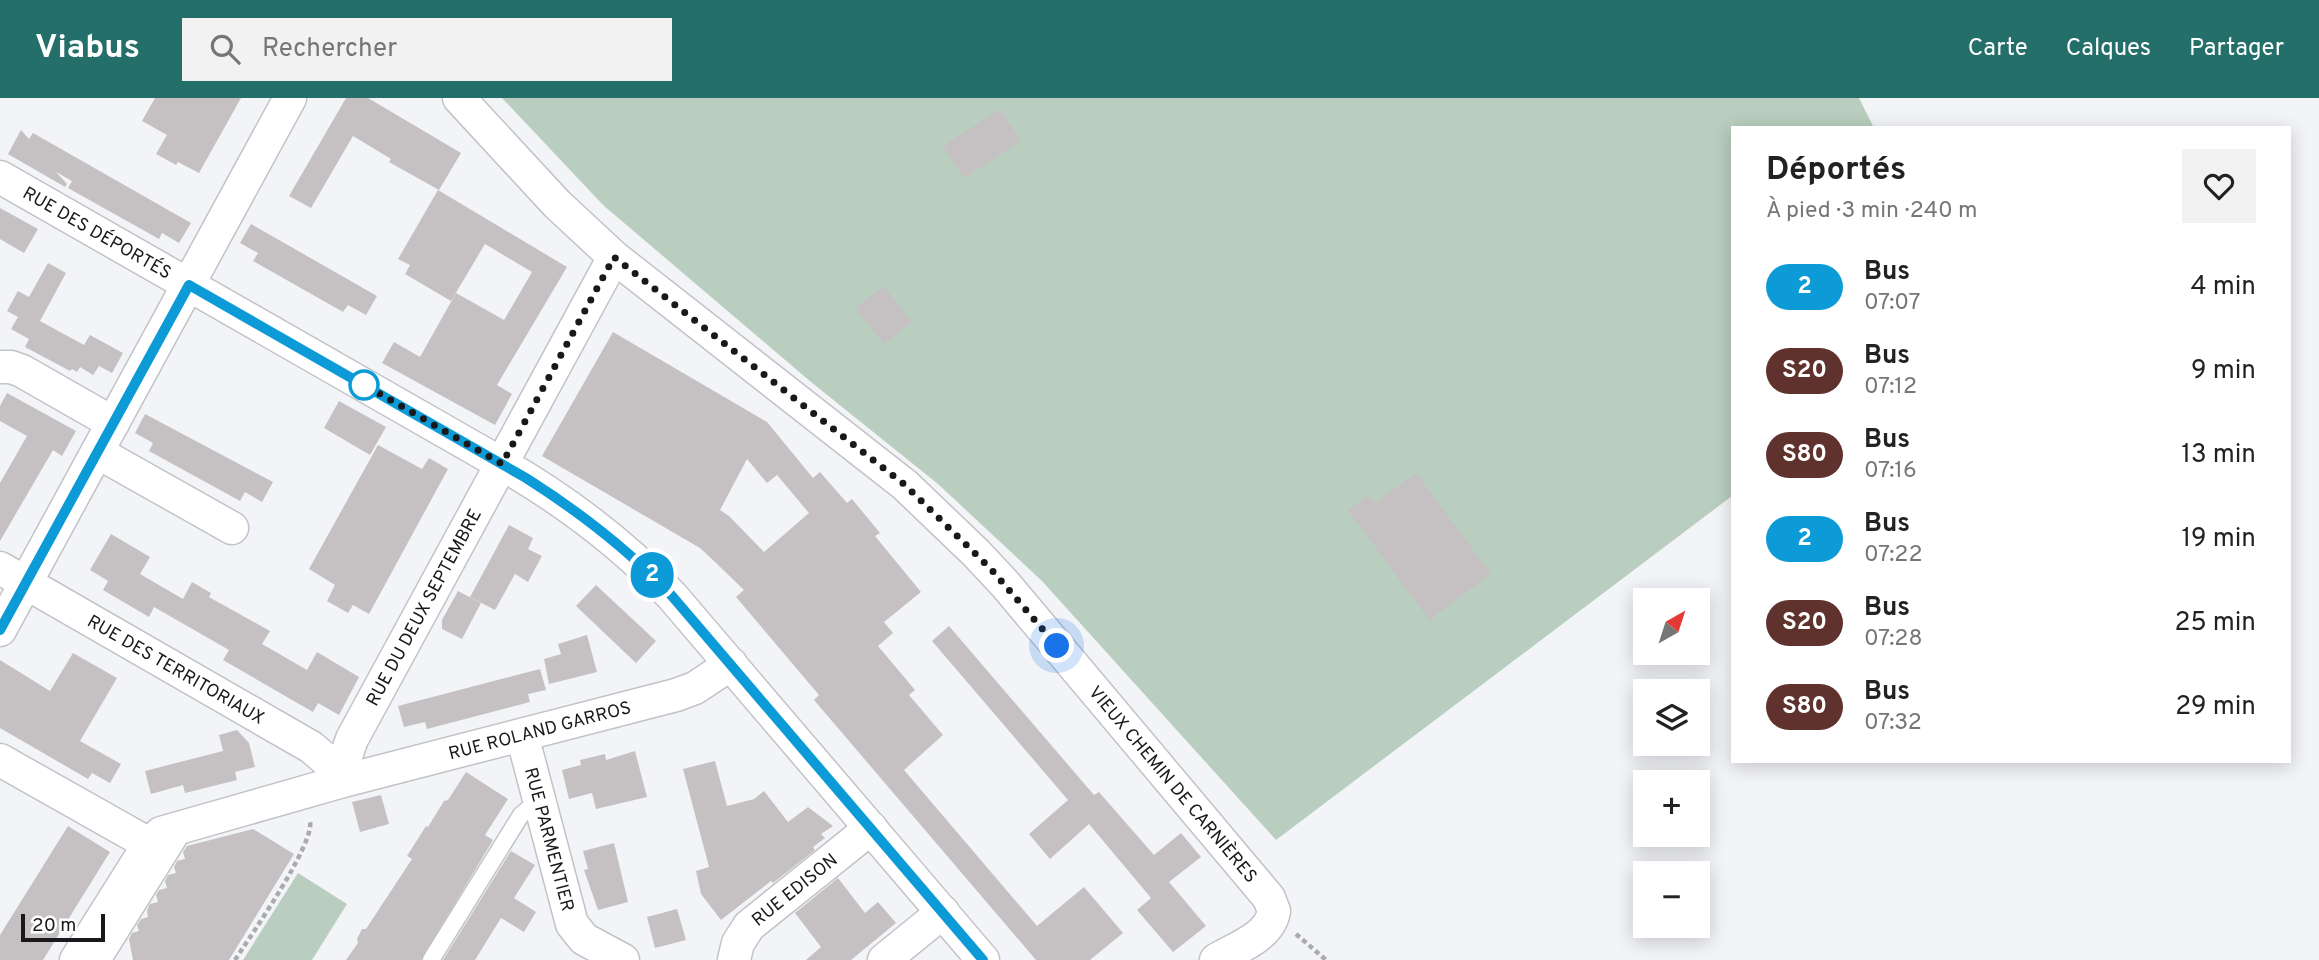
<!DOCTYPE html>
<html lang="fr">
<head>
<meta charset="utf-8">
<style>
  :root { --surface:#fff; --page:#f2f2f2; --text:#222; --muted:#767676; --accent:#256f6a }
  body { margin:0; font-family:Overpass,sans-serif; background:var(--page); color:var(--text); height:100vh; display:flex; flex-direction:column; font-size:26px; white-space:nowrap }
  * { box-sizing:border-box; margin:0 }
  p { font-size:23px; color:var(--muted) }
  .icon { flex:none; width:38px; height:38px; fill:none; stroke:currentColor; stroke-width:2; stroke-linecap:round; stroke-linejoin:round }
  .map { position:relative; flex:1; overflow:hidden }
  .details { position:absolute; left:1731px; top:28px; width:560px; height:637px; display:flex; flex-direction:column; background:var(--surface); border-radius:0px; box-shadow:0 4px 18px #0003 }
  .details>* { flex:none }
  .badge { padding:0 14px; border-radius:23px; font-size:24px; line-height:46px }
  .needle { width:46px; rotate:39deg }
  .fabs { position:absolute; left:1633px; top:490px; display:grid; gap:14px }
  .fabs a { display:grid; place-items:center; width:77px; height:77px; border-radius:0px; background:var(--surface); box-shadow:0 4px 18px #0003; font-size:35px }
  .scale { position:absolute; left:21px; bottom:18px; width:84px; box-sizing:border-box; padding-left:7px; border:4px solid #19191b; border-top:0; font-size:19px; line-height:24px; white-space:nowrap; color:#19191b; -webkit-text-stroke:5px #fff; paint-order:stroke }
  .you { position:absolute; width:35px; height:35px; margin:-18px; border:5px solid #fff; border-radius:50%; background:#1a73e8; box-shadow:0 0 0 10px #1a73e833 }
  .map>.badge { position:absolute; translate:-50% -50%; box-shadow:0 0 0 4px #fff }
  .round { display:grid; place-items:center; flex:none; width:74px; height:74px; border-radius:0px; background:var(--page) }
  .head { display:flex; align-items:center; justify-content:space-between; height:119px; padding:0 35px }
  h1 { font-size:33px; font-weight:700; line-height:52px }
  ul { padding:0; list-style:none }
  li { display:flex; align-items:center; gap:21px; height:84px; padding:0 35px }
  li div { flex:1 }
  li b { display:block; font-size:26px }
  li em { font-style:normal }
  li .badge { min-width:77px; font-weight:700; text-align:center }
  header { display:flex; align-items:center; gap:42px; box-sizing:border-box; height:98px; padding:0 35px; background:var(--accent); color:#fff }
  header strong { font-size:33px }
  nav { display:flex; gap:38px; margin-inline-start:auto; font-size:24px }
  .search { width:490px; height:63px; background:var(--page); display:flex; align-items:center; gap:18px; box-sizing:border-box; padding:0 24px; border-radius:0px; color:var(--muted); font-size:26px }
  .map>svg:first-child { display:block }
  .green { fill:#b9cebf }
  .building { fill:#c5c1c3; fill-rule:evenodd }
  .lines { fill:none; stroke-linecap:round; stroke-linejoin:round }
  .service-casing { stroke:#c2c3c7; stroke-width:19 }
  .minor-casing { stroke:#c2c3c7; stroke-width:35 }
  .path { stroke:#ababaf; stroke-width:4.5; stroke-dasharray:5 3.5; stroke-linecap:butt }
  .service { stroke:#fff; stroke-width:16 }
  .minor { stroke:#fff; stroke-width:32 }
  .line-casing { stroke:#fff; stroke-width:16 }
  .line { stroke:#0d9bd7; stroke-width:10 }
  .walk { stroke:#19191b; stroke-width:7; stroke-dasharray:0 12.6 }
  .stop-dot { fill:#fff; stroke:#0d9bd7; stroke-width:3.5 }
  .labels { text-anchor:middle; stroke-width:6; stroke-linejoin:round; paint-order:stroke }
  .street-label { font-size:18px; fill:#19191b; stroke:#fff }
</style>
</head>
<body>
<header>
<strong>Viabus</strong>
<div class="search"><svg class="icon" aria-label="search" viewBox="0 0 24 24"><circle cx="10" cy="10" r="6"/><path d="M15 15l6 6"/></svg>Rechercher</div>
<nav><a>Carte</a><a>Calques</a><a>Partager</a></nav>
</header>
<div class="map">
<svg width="2319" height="862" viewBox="0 0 2319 862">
  <rect width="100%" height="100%" fill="#f3f4f8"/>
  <!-- green -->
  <g class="green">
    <path d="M502,0h1357l15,30h-142v368l-456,344 -234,-259 -104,-97 -127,-102 -208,-177z"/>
    <path d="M298,775l49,31 -35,56h-69z"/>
  </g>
  <!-- building -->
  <g class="building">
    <path d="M155,0h86l-42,75 -21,-11 -2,3 -20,-11 11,-19 -25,-14z"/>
    <path d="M346,0h22l93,55 -22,37 -50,-28 2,-3 -38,-23 -42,72 -22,-12z"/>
    <path d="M1000,11l21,32 -57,37 -21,-32z"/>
    <path d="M21,32l8,9 4,-6 158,90 -12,20 -17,-10 -3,6 -91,-51 4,-7 -16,-9 11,12 -2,3 -57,-33z"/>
    <path d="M438,92l129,77 -70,118 15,9 -17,31 -113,-62 12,-21 26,15 36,-64 48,27 28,-48 -47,-28 -34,57 -46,-27 5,-9 -12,-6z"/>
    <path d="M0,110l38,21 -14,24 -24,-14z"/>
    <path d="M251,126l126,72 -11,19 -18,-10 -5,7 -90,-51 5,-8 -18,-10z"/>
    <path d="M48,165l18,10 -26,48 44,24 6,-10 33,18 -11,20 -13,-7 -6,9 -13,-8 -3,5 -5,-3 -2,2 -45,-24 4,-8 -18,-10 7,-12 -11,-6 11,-20 11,6z"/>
    <path d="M884,188l28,36 -28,22 -29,-36z"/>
    <path d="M613,234l154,90 46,56 7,-6 27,31 5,-4 28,34 -5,3 46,56 -37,30 9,11 -15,13 37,44 -6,5 34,40 -39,35 133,156 47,-39 39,46 -33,27h-54l-222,-260 5,-5 -83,-98 8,-7 -30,-29 -14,-13 -158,-92zM747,361l20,24 10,-8 32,38 -45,39 -35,-36 -9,-6z"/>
    <path d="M7,295l69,38 -14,25 -9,-6 -53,91v-58l27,-47 -27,-15v-15z"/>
    <path d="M339,303l47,26 -16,28 -46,-27z"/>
    <path d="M145,316l128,68 -11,20 -17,-10 -5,9 -91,-50 4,-8 -18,-10z"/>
    <path d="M378,347l44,24 7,-11 19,11 -79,145 -16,-9 -5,8 -21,-12 8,-16 -26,-16z"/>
    <path d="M1416,375l75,101 -62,46 -81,-110 21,-15 6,8z"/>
    <path d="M509,427l24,13 -5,11 14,7 -14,26 -13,-8 -20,36 -25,-13z"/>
    <path d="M111,436l39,23 -10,17 43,25 9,-17 19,11 -2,4 61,34 -8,13 45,26 10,-18 42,25 -20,38 -21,-12 -5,9 -90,-52 6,-10 -75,-43 -5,10 -46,-27 5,-9 -18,-11z"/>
    <path d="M596,487l60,56 -20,22 -60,-57z"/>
    <path d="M458,493l23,12 -19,36 -20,-10v-9z"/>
    <path d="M949,528l145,169 5,-3 55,63 27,-22 20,24 -32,25 37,44 -33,26 -36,-42 14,-12 -62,-74 -39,35 -21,-25 39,-34 -136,-159z"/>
    <path d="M587,537l10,37 -48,12 -5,-25 17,-5 -3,-10z"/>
    <path d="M73,555l44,25 -37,63 41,23 -11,19 -18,-10 -4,6 -88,-51v-68l50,31z"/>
    <path d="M540,571l6,21 -18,4 2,8 -103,27 -2,-7 -21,5 -6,-21z"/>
    <path d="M237,632l12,13 6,24 -20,5 2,8 -52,13 -2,-8 -32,9 -6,-23 78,-20 -4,-16z"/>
    <path d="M635,653l12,46 -51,12 -4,-16 -23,6 -7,-29 19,-5 -1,-5 25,-6 1,6z"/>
    <path d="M715,663l12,45 27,-7 10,-8 24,31 20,-15 25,19 -12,8 4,4 -12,9 2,3 -42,33 -2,-2 -50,39 -20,-26 -5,-23 13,-4 -26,-98z"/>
    <path d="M466,674l42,27 -23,36 8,5 -72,120h-75l12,-17 -1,-4 5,-10h4l46,-70 -5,-3 19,-30 2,1 16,-26 4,-1z"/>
    <path d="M381,697l8,29 -29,8 -8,-30z"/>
    <path d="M68,728l42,26 -67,108h-43v-25z"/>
    <path d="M253,731l41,25 -65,106h-96l-4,-21 3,-6 7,-2 -2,-6 4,-6 7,-2 -1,-7 3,-6 8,-2 -2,-7 3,-5 8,-2 -2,-7 3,-6 8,-2 -2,-6 3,-6 8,-2 -2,-7 4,-6z"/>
    <path d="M614,745l14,59 -30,8 -14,-40 4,-1 -5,-18z"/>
    <path d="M511,753l24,14 -21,33 22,14 -12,20 -23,-14 -26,42h-32z"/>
    <path d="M838,780l27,35 13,-11 18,21 -45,37h-45l15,-13 -26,-34z"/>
    <path d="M677,811l9,31 -31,8 -8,-31z"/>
  </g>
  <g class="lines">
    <!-- service casing -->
    <g class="service-casing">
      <g id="service">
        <path d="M103,862l82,-131"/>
        <path d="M431,862l90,-145 18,-15"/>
      </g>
    </g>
    <!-- minor casing -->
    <g class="minor-casing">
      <g id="minor">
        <path id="s1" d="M459,0l98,106 57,53 291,228 71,68 29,31 264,314 5,13c-4,26 -38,37 -58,49"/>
        <path id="s2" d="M0,79l502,287c62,36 121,80 170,132l311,364"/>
        <path d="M0,269h11l11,4 91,52"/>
        <path d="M97,354l135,76"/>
        <path id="s3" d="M0,470l311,179 20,17 12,17 333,-86 19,-7 36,-24"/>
        <path d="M0,532l290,-532"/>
        <path id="s4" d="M522,637l50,189 12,15 39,21"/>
        <path d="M0,662l149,84"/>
        <path id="s5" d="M76,862l73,-116 12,-11 182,-52 1,-19 8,-23 262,-482"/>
        <path id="s6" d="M734,862l4,-17 11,-17 122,-98"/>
        <path d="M884,862l59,-48"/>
      </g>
    </g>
    <!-- path -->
    <g class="path">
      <path d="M1296,836l30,26"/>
      <path d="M235,862c16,-25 80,-116 75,-139"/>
    </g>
    <!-- service -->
    <use href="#service" class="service"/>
    <!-- minor -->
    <use href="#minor" class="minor"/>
  </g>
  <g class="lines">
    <!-- line casing -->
    <g class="line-casing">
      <path id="line" d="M0,532l189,-345 337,193c52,33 104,73 146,118l311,364"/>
    </g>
    <!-- line -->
    <use href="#line" class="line"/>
    <!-- walk -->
    <path class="walk" d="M364,287l-3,-2 141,81 112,-207 291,228 86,84 66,77"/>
  </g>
  <!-- markers -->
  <circle class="stop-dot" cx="364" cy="287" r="14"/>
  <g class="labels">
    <!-- street labels -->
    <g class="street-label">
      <text dy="6" stroke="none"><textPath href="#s2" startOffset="112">RUE DES DÉPORTÉS</textPath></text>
      <text dy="6" stroke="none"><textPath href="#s5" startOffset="536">RUE DU DEUX SEPTEMBRE</textPath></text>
      <text dy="6" stroke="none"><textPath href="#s3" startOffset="203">RUE DES TERRITORIAUX</textPath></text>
      <text dy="6" stroke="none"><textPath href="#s3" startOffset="609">RUE ROLAND GARROS</textPath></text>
      <text dy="6" stroke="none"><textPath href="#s1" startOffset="994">VIEUX CHEMIN DE CARNIÈRES</textPath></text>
      <text dy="6" stroke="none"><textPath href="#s4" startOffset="108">RUE PARMENTIER</textPath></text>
      <text dy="6" stroke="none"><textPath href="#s6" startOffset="96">RUE EDISON</textPath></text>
    </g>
  </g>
</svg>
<div class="fabs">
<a><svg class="needle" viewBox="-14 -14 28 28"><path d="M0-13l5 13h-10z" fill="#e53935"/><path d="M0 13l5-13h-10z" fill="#767676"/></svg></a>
<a><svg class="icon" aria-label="layers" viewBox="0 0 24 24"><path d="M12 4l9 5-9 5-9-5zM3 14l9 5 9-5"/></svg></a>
<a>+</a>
<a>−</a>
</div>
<div class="scale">20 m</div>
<div class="you" style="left:1057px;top:548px"></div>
<b class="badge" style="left:652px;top:477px;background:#0d9bd7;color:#fff">2</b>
<section class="details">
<div class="head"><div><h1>Déportés</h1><p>À pied · 3 min · 240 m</p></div><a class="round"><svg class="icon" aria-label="heart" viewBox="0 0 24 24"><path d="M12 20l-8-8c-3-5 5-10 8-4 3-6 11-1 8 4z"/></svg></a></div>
<ul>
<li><span class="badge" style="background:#0d9bd7;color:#fff">2</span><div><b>Bus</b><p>07:07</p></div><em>4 min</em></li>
<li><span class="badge" style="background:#60322d;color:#fff">S20</span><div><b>Bus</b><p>07:12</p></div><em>9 min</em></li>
<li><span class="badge" style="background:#60322d;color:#fff">S80</span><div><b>Bus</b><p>07:16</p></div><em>13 min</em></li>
<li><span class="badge" style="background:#0d9bd7;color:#fff">2</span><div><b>Bus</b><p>07:22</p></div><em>19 min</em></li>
<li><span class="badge" style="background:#60322d;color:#fff">S20</span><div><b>Bus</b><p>07:28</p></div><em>25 min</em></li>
<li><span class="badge" style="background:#60322d;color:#fff">S80</span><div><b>Bus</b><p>07:32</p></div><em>29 min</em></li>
</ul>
</section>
</div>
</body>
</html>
